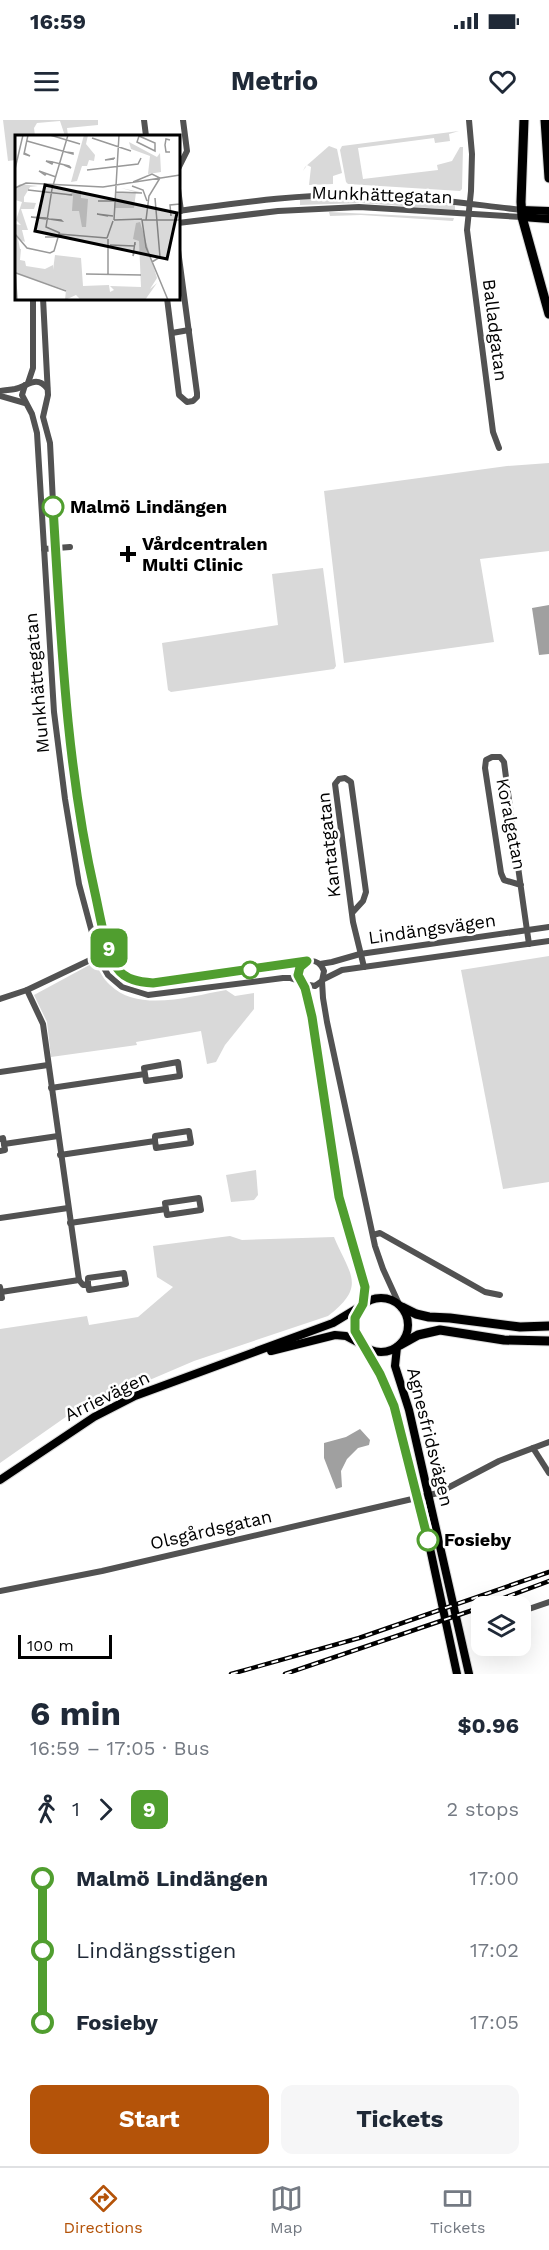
<!DOCTYPE html>
<html lang="en">
<head>
<meta charset="utf-8">
<style>
  :root { --surface:#fff; --page:#f6f6f7; --text:#1f2937; --muted:#747a83; --line:#e0e1e3; --accent:#b45309 }
  body { margin:0; font-family:"Work Sans",sans-serif; background:var(--page); color:var(--text); height:100vh; display:flex; flex-direction:column; font-size:22px; white-space:nowrap }
  * { box-sizing:border-box; margin:0 }
  p { font-size:20px; color:var(--muted) }
  .icon { flex:none; width:33px; height:33px; fill:none; stroke:currentColor; stroke-width:2; stroke-linecap:round; stroke-linejoin:round }
  .map { position:relative; height:1554px; overflow:hidden }
  .panel { display:flex; flex-direction:column; background:var(--surface); flex:1 }
  .panel>* { flex:none }
  .badge { padding:0 12px; border-radius:9px; font-size:21px; line-height:39px }
  .controls { position:absolute; left:471px; top:1476px; display:grid; gap:12px }
  .controls a { display:grid; place-items:center; width:60px; height:60px; border-radius:12px; background:var(--surface); box-shadow:0 6px 24px #0002; font-size:30px }
  .scale { position:absolute; left:18px; bottom:15px; width:94px; box-sizing:border-box; padding-left:6px; border:3px solid #000; border-top:0; font-size:16px; line-height:21px; white-space:nowrap; color:#000; -webkit-text-stroke:4px #fff; paint-order:stroke }
  .map>.badge { position:absolute; translate:-50% -50%; box-shadow:0 0 0 3px #fff }
  .legs { display:flex; align-items:center; gap:9px; height:66px; padding:0 30px; font-size:20px }
  .legs p { margin-inline-start:auto }
  .head { display:flex; align-items:center; justify-content:space-between; height:102px; padding:0 30px }
  h1 { font-size:33px; font-weight:700; line-height:45px }
  .cta { display:flex; gap:12px; margin-top:auto; padding:12px 30px }
  .cta a { flex:1; height:69px; border-radius:12px; background:var(--accent); color:#fff; font-size:24px; font-weight:700; line-height:69px; text-align:center }
  .cta a+a { background:var(--page); color:var(--text) }
  ul { padding:0 30px; list-style:none }
  li { display:flex; align-items:center; gap:21px; height:72px; font-size:22px }
  li i { display:grid; place-items:center; width:9px; height:100%; margin:0 8px; background:currentColor }
  li i::after { content:''; width:15px; height:15px; margin:-8px; border:4px solid; border-radius:50%; background:var(--surface) }
  li p { margin-inline-start:auto }
  li:first-child i { background:linear-gradient(#0000 50%,currentColor 0) }
  li:last-child i { background:linear-gradient(currentColor 50%,#0000 0) }
  .status { display:flex; justify-content:space-between; align-items:center; height:42px; padding:0 30px; background:var(--surface); direction:ltr }
  .status svg { height:16px; fill:currentColor }
  header { display:flex; justify-content:space-between; align-items:center; height:78px; padding:0 30px; background:var(--surface); font-size:27px; font-weight:700 }
  .menu { display:flex; justify-content:space-around; align-items:center; height:84px; border-top:2px solid var(--line); background:var(--surface); font-size:16px; color:var(--muted) }
  .menu a { display:grid; justify-items:center; gap:3px }
  .menu .current { color:var(--accent) }
  .map>svg:first-child { display:block }
  .green { fill:#d9d9d9 }
  .water { fill:#a0a0a0 }
  .lines { fill:none; stroke-linecap:round; stroke-linejoin:round }
  .major-casing { stroke:#dbdbdb; stroke-width:10 }
  .highway-casing { stroke:#dbdbdb; stroke-width:11 }
  .minor { stroke:#525252; stroke-width:6 }
  .major { stroke:#000; stroke-width:8 }
  .highway { stroke:#000; stroke-width:9 }
  .rail-casing { stroke:#000; stroke-width:4.5 }
  .rail { stroke:#fff; stroke-width:2; stroke-dasharray:7; stroke-linecap:butt }
  .line-1-casing { stroke:#fff; stroke-width:14 }
  .line-1 { stroke:#509e2f; stroke-width:9 }
  .stop-1-dot { fill:#fff; stroke:#509e2f; stroke-width:3 }
  .poi-dot { fill:#000; stroke:#fff; stroke-width:2 }
  .labels { text-anchor:middle; stroke-width:5; stroke-linejoin:round; paint-order:stroke }
  .street-label { font-size:18px; fill:#000; stroke:#fff }
  .stop-label { font-size:18px; font-weight:bold; fill:#000; stroke:#fff; text-anchor:start }
  .poi-label { font-size:18px; font-weight:bold; fill:#000; stroke:#fff; text-anchor:start }
  .inset-road { fill:none; stroke:#999; stroke-width:1.5 }
  .view { fill:#000; fill-opacity:0.15; stroke:#000; stroke-width:3 }
  .inset-edge { fill:none; stroke:#000; stroke-width:3 }
</style>
</head>
<body>
<div class="status"><b>16:59</b><svg viewBox="0 0 49 12"><path d="M0 12V9h3v3zM5 12V6h3v6zM10 12V3h3v9zM15 12V0h3v12zM26 1h20v11H26zM47 4h2v5h-2z"/></svg></div>
<header><svg class="icon" aria-label="menu" viewBox="0 0 24 24"><path d="M4 6h16M4 12h16M4 18h16"/></svg>Metrio<svg class="icon" aria-label="heart" viewBox="0 0 24 24"><path d="M12 20l-8-8c-3-5 5-10 8-4 3-6 11-1 8 4z"/></svg></header>
<div class="map">
<svg width="549" height="1554" viewBox="0 0 549 1554">
  <rect width="100%" height="100%" fill="#fff"/>
  <!-- green -->
  <g class="green">
    <path d="M3,0h95v5l-31,3 1,8h-3l-5,-15 -23,2 -3,5 1,8h-19v24l-8,1z"/>
    <path d="M459,11l-10,3 1,7 -15,2 -1,-5 -76,10 5,31 75,-9 -1,-5 15,-4 8,-14h3l-1,42 -2,2 -112,-7 -2,-2 -6,-32 2,-4z"/>
    <path d="M329,26l8,3 5,24 -9,3v8l-24,1 2,-18 -4,-2 -4,6 2,-4z"/>
    <path d="M333,78l122,7v5l-94,-7 -61,2v-5z"/>
    <path d="M329,92l125,6 -1,3 -92,-6 -31,1z"/>
    <path d="M549,343v88l-69,8 14,83 -150,21 -20,-172 183,-25z"/>
    <path d="M323,448l13,98 -2,3 -163,23 -3,-2 -6,-47 116,-18 -6,-51z"/>
    <path d="M549,836v226l-46,7 -42,-219z"/>
    <path d="M95,842c4,8 8,17 15,23 29,28 81,11 116,5l9,6 19,-3v16l-29,36 -9,17 -9,2 -6,-33 -65,11 1,3 -86,12 -4,-35 -13,-27z"/>
    <path d="M256,1050l2,25 -4,5 -23,2 -5,-27z"/>
    <path d="M230,1116l12,4 92,-3c16,38 33,49 -6,79l-134,45 -124,53 -70,49v-134l87,-13 2,9 49,-8 35,-30 -16,-10 -4,-31z"/>
  </g>
  <!-- water -->
  <g class="water">
    <path d="M549,485v49l-10,1 -7,-47z"/>
    <path d="M360,1309l10,11 -1,5 -11,3 -11,11 -6,12 1,16 -6,2 -12,-31v-15l22,-6z"/>
  </g>
  <g class="lines">
    <!-- major casing -->
    <g class="major-casing">
      <g id="major">
        <path d="M522,90l27,1"/>
        <path d="M522,97l27,2"/>
        <circle cx="381" cy="1205" r="27"/>
        <path d="M364,1226l25,45 9,25 21,81 38,177"/>
        <path d="M397,1227l-2,19 14,44 60,264"/>
        <path d="M271,1231l64,-16 11,1 13,7"/>
        <path d="M0,1360l94,-63 41,-21 198,-73 28,-17"/>
      </g>
    </g>
    <!-- highway casing -->
    <g class="highway-casing">
      <g id="highway">
        <path d="M524,0l-3,82 1,15 27,97"/>
        <path d="M545,0l4,58"/>
        <path d="M402,1187l14,7 13,3 21,1 70,9 29,-1"/>
        <path d="M400,1225l18,-10 22,-5 64,10 45,1"/>
      </g>
    </g>
    <!-- minor -->
    <g class="minor">
      <path d="M144,0l2,16"/>
      <path d="M469,0l3,34 -1,37 -4,39 26,202 6,16"/>
      <path d="M178,49l9,-18 -4,-31"/>
      <path d="M178,69l3,22"/>
      <path d="M178,91c60,-8 119,-17 179,-16 55,0 111,9 165,15"/>
      <path d="M178,103l100,-12 81,-4 163,10"/>
      <path d="M43,178l5,97 -5,22 7,26c7,132 10,264 33,394 8,41 15,85 30,124 9,16 22,21 41,22l153,-22"/>
      <path d="M167,178l12,97 8,7 6,-1 4,-4v-4l-19,-143"/>
      <path d="M172,213l17,-3"/>
      <path d="M28,263l5,-15v-70"/>
      <path d="M25,265l-3,10 10,19 5,19 17,279 11,87 14,85 19,71 6,13 4,7 14,12 26,8 135,-17h7l12,4"/>
      <path d="M0,271c5,-1 10,-1 15,-2 13,-3 21,-14 32,-1"/>
      <path d="M0,276l25,7"/>
      <path d="M44,429l26,-2"/>
      <path d="M521,765l-17,-5 -3,-7 -16,-105 1,-8 6,-3h8l4,5c8,61 16,121 25,182"/>
      <path d="M352,793l11,-12 3,-9 -15,-110 -6,-4 -6,1 -4,5 18,138 11,45"/>
      <path d="M320,844l12,-2 28,-8 189,-27"/>
      <path d="M324,859l18,-9 207,-29"/>
      <path d="M322,861l1,17 4,24 48,224 8,23 16,35"/>
      <path d="M303,864l12,2 7,-5 2,-10c-6,-15 -23,-13 -25,4l6,13 7,29c10,60 15,120 27,179 6,33 29,77 24,108"/>
      <path d="M27,870l16,34 36,256"/>
      <path d="M0,879l27,-9 82,-39"/>
      <path d="M0,952l48,-7"/>
      <path d="M51,968l94,-14 1,7 34,-5 -2,-14 -34,6 1,6"/>
      <path d="M0,1019l3,-1 1,6"/>
      <path d="M4,1024l54,-8"/>
      <path d="M0,1031l5,-1 -1,-6"/>
      <path d="M60,1035l95,-14 1,7 35,-5 -2,-12 -34,5v5"/>
      <path d="M0,1098l68,-10"/>
      <path d="M70,1103l96,-14 1,6 34,-5 -2,-12 -34,5 1,6"/>
      <path d="M373,1115l7,-2 105,59 15,3"/>
      <path d="M0,1167l2,11h-2"/>
      <path d="M1,1172l78,-12 4,5 5,-1 1,6 37,-6 -2,-11 -36,5v6"/>
      <path d="M533,1328l16,25"/>
      <path d="M0,1471l102,-20 336,-78 61,-32 50,-19"/>
      <path d="M520,1492l29,-10"/>
    </g>
    <!-- major -->
    <use href="#major" class="major"/>
    <!-- highway -->
    <use href="#highway" class="highway"/>
    <!-- rail casing -->
    <g class="rail-casing">
      <g id="rail">
        <path d="M482,1486l67,-25"/>
        <path d="M231,1554l128,-36 190,-66"/>
        <path d="M285,1554l197,-67"/>
      </g>
    </g>
    <!-- rail -->
    <use href="#rail" class="rail"/>
  </g>
  <g class="lines">
    <!-- line-1 casing -->
    <g class="line-1-casing">
      <path id="line-1" d="M53,387c8,130 13,259 42,386 5,22 10,57 22,75 8,12 23,14 36,15l154,-22 -7,6 -2,8 7,13 7,29 27,180 26,90 -2,17 -8,14v13l25,43 14,32 34,134"/>
    </g>
    <!-- line-1 -->
    <use href="#line-1" class="line-1"/>
  </g>
  <!-- markers -->
  <g class="stop-1-dot">
    <circle cx="53" cy="387" r="10"/>
    <circle cx="250" cy="850" r="8"/>
    <circle cx="428" cy="1420" r="10"/>
  </g>
  <path class="poi-dot" d="M125 425h6v6h6v6h-6v6h-6v-6h-6v-6h6z"/>
  <g class="labels">
    <!-- street labels -->
    <g class="street-label">
      <text transform="translate(382 75) rotate(2)" y="6">Munkhättegatan</text>
      <text transform="translate(495 210) rotate(83)" y="6">Balladgatan</text>
      <text transform="translate(37 563) rotate(-95)" y="6">Munkhättegatan</text>
      <text transform="translate(511 704) rotate(79)" y="6">Koralgatan</text>
      <text transform="translate(329 725) rotate(-96)" y="6">Kantatgatan</text>
      <text transform="translate(432 809) rotate(-8)" y="6">Lindängsvägen</text>
      <text transform="translate(107 1276) rotate(-26)" y="6">Arrievägen</text>
      <text transform="translate(430 1317) rotate(76)" y="6">Agnesfridsvägen</text>
      <text transform="translate(211 1410) rotate(-13)" y="6">Olsgårdsgatan</text>
    </g>
    <!-- stop labels -->
    <g class="stop-label">
      <text x="70" y="393">Malmö Lindängen</text>
      <text x="444" y="1426">Fosieby</text>
    </g>
    <!-- poi labels -->
    <g class="poi-label">
      <text x="142" y="430">Vårdcentralen<tspan x="142" dy="21">Multi Clinic</tspan></text>
    </g>
  </g>
  <!-- overview -->
  <g transform="translate(15 15)">
    <rect width="165" height="165" fill="#fff"/>
    <path d="M69,0h4l-2,9 9,11 -1,6 -5,-1 -2,6h-5l-5,15 -6,1zM114,7l28,15 3,-4 1,19 -13,2 2,-18 -19,-7zM5,49l18,2 -8,1 -6,10v5l12,1 -2,6h-13l7,21h-6l3,12 -7,-3 2,10h7h-6l-1,11 5,1 1,5 19,3 8,-4v5l2,-15 26,3 2,28 26,-1 1,7 4,-2 -4,-4 31,1 -2,-46 -6,-2 3,-16 4,-1 17,56 -7,11 7,-6 -12,17h-64l-5,-5 -11,5 1,-10 -50,-17 -1,-49 6,1 -5,-5 6,-18 -7,-2v-12zM106,53l19,4h-4l-2,16h-19l1,-16h19zM66,55v8l7,1 -2,28h-4l-3,-16h-7l1,-15 -7,-1z" fill="#d9d9d9"/>
    <path class="inset-road" d="M35,0l30,9M124,1l16,7v8l-18,-9zM77,3l39,13M12,6l46,13v-1l-7,-1M155,17h-4l-1,-7 1,-6 4,1M9,18l6,3 -6,-2 4,-19M99,24l-9,1 10,-2M38,27l-7,-1 6,3 1,-2 16,4 2,2 -7,-3M0,34l8,-34M72,35l51,-6 3,-6M31,39l-1,1 -6,-4 17,6M118,47l19,-8 8,4 -11,18 -3,24M117,51l11,4 4,11M165,52v20M0,53l11,-5 77,4 77,-12M37,54l-6,38 14,6M37,54l16,-54M13,55l44,5M101,57l26,1M94,66h-11h16M93,81l-11,-2 16,2M156,81l-1,-11 10,-1M31,83l3,1 12,1 1,1 -13,-2M31,84l-15,-2 15,1M99,85l5,-85M99,85l28,-1M0,99l12,14 23,5 4,-2 5,-17 48,4M30,102h19M92,103l6,-17M93,104v35M95,110l25,1M119,118l-1,3 2,-14v3M137,127l8,-5 -5,-59M0,133l2,32M1,138l50,18M71,139l55,1M153,165l-22,-53 -4,-27h38"/>
    <path class="view" d="M30,50l132,28 -10,46 -132,-28z"/>
    <rect width="165" height="165" class="inset-edge"/>
  </g>
</svg>
<div class="controls">
<a><svg class="icon" aria-label="layers" viewBox="0 0 24 24"><path d="M12 4l9 5-9 5-9-5zM3 14l9 5 9-5"/></svg></a>
</div>
<div class="scale">100 m</div>
<b class="badge" style="left:109px;top:828px;background:#509e2f;color:#fff">9</b>
</div>
<section class="panel">
<div class="head"><div><h1>6 min</h1><p>16:59 – 17:05 · Bus</p></div><b>$0.96</b></div>
<div class="legs"><svg class="icon" aria-label="walk" viewBox="0 0 24 24"><circle cx="13" cy="4" r="2"/><path d="M13 8l-2 6 4 7M11 14l-3 7M7 12l3-4h3l4 4"/></svg>1<svg class="icon" aria-label="forward" viewBox="0 0 24 24"><path d="M9 5l7 7-7 7"/></svg><b class="badge" style="background:#509e2f;color:#fff">9</b><p>2 stops</p></div>
<ul>
<li><i style="color:#509e2f"></i><b>Malmö Lindängen</b><p>17:00</p></li>
<li><i style="color:#509e2f"></i><span>Lindängsstigen</span><p>17:02</p></li>
<li><i style="color:#509e2f"></i><b>Fosieby</b><p>17:05</p></li>
</ul>
<div class="cta"><a>Start</a><a>Tickets</a></div>
</section>
<nav class="menu">
<a class="current"><svg class="icon" aria-label="directions" viewBox="0 0 24 24"><path d="M12 3l9 9-9 9-9-9zM9 14v-3h6M13 9l2 2-2 2"/></svg>Directions</a>
<a><svg class="icon" aria-label="map" viewBox="0 0 24 24"><path d="M3 6l6-2 6 2 6-2v14l-6 2-6-2-6 2zM9 4v14M15 6v14"/></svg>Map</a>
<a><svg class="icon" aria-label="tickets" viewBox="0 0 24 24"><path d="M3 7h18v10H3zM15 7v10"/></svg>Tickets</a>
</nav>
</body>
</html>
